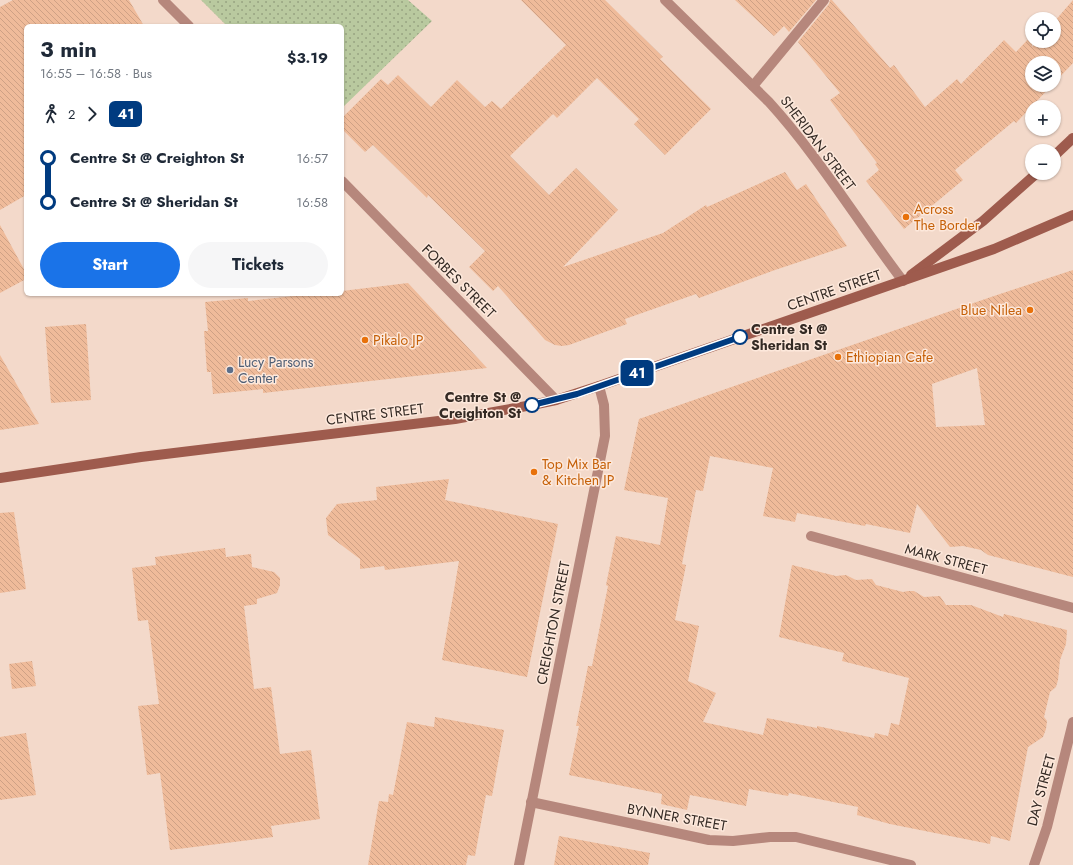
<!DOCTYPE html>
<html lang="en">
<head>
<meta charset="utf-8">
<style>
  :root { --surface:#fff; --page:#f6f6f7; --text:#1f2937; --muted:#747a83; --accent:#1a73e8 }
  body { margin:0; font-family:Jost,sans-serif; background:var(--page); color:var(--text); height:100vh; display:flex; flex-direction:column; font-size:15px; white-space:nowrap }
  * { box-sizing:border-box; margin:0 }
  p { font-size:13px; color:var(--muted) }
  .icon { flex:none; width:22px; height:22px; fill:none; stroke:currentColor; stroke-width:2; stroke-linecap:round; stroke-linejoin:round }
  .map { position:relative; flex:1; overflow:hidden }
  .details { position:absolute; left:24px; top:24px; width:320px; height:272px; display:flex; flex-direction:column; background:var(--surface); border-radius:6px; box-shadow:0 1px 3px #0004 }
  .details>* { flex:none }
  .badge { padding:0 8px; border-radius:6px; font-size:14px; line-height:26px }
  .buttons { position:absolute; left:1025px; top:12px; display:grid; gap:8px }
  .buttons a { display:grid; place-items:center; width:36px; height:36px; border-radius:50%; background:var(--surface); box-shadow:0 1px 3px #0004; font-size:20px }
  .map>.badge { position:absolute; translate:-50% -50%; box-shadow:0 0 0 2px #fff }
  .legs { display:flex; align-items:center; gap:6px; height:44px; padding:0 16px; font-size:13px }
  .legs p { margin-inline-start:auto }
  .overview { display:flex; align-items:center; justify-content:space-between; height:68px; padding:0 16px }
  h1 { font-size:22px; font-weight:700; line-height:30px }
  .action { display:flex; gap:8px; margin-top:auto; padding:8px 16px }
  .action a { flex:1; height:46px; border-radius:24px; background:var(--accent); color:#fff; font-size:16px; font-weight:700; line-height:46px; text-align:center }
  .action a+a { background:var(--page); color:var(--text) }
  ul { padding:0 16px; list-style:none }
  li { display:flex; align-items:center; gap:14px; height:44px; font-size:15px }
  li i { display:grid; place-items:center; width:6px; height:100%; margin:0 5px; background:currentColor }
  li i::after { content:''; width:10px; height:10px; margin:-5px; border:3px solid; border-radius:50%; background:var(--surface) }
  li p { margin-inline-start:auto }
  li:first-child i { background:linear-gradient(#0000 50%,currentColor 0) }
  li:last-child i { background:linear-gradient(currentColor 50%,#0000 0) }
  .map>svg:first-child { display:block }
  .garden { fill:url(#garden-dots) }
  .building { fill:url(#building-back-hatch); fill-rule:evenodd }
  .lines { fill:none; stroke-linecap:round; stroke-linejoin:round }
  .minor { stroke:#b6877c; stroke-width:10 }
  .tertiary { stroke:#b6877c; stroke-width:10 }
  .secondary { stroke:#9e5b4d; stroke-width:10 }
  .line-1-casing { stroke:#fff; stroke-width:9 }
  .line-1 { stroke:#003b80; stroke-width:6 }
  .food-dot { fill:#e8710a; stroke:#fde8db; stroke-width:1.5 }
  .stop-1-dot { fill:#fff; stroke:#003b80; stroke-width:2 }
  .service-dot { fill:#5c6f8a; stroke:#fde8db; stroke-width:1.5 }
  .labels { text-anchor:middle; stroke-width:3; stroke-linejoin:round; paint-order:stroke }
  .street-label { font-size:14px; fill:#342a24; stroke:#fde8db }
  .food-label { font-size:14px; fill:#c56008; stroke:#fde8db; text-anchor:start }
  .stop-label { font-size:14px; font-weight:bold; fill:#342a24; stroke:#fde8db; text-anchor:start }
  .service-label { font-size:14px; fill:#4e5e75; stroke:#fde8db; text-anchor:start }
</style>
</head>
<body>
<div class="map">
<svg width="1073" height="865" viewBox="0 0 1073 865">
  <defs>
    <pattern id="garden-dots" width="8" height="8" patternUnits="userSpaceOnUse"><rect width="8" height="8" fill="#b9c99f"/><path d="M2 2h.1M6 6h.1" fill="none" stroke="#97a381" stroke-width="1.8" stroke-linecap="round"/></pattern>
    <pattern id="building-back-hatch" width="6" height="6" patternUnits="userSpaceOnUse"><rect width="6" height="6" fill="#efbb9a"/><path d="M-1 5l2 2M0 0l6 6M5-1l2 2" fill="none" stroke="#cea185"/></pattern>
  </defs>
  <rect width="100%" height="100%" fill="#f3d9ca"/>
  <!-- garden -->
  <path class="garden" d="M201,0h207l24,21 -90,87v-82h-115z"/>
  <!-- building -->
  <g class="building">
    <path d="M13,0h116l15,26h-118v169l-26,15v-203z"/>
    <path d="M521,0h84l58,57 -3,2 51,50 -46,46 -31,-31 5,-5 -42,-41 -40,40 -4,-4 -43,42 39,39 27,-27 42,42 -55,57 100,-34 43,-28 1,2 78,-35 12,18 9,-6 41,62 -72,24 -76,28 -3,-4 -71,25 2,5 -58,21 -7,1 -7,-1 -10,-5 -47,-54 -5,5 -24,-24 16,-16 -57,-56 -1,3 -54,-53 -8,7 -23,-23v-11l39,-39 7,6 10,-10 33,32 26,-27 28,27 7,-6 9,8 65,-64z"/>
    <path d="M735,0h81l-27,32 -5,-6 -10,10z"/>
    <path d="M830,0h2l58,68 4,-3 31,42 32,-28 4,5 43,-44 12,12 16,-17v12l5,-6h17v-19l19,-22v63l-19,20v-20h-22v22h20l-36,38 -2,-2 -59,49 8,10 -59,49 -38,-48 13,-11 -4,-6 2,-1 -47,-63 10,-7 -42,-51 31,-38z"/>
    <path d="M0,225l26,48v6l-26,14z"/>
    <path d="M1073,270v307l-85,-22 -7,-5 -18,-4 -13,1 -33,-43 -7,29 -44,-9 -1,2 -68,-13 -2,9 -32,-6 10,-48 -63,-12 -7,35 -7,-1 -14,74 4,1 -11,55 24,6 -11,55 28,12 -13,29 60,13 4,-17 50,10v-2l57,12 1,-5 13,3 3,-13 8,2 10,-47 -67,-17 2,-8 -65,-16 13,-72 44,11 10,-1 10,5 16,-1 4,6 27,7 5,-1h6l10,6 16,-1 6,9h25l32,12 1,-3 63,16 -1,14 -6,16 -2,20 -2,7 -6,5 -6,25 3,4 -1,8 -3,8 -15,10 -18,94 -19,-5 -1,8 -100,-20 -33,-9 1,-8 -69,-14 -1,3 -39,-7 -3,17 -56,-11 -3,15 -26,-6 1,-10 -93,-19 10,-49h-3l12,-60h4l16,-80 -2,-1 10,-49 44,9 8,-47 -44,-8 15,-71 352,-122zM977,368l8,57 -49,2 -4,-43z"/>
    <path d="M408,283l79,85 -224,25v-4l-50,5 -2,-22h-4l-3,-41h4l-3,-29 43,-4v3l65,-7h29v-3z"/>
    <path d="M86,324l5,76 -40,3 -6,-76z"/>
    <path d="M0,355l39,69 -39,6z"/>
    <path d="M449,479l-4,21 113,24 -31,153 -85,-17 17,-99 -74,9 -1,-4 -24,3v-10l-32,-24 -2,-17 11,-14 40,-4 -1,-13z"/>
    <path d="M14,512l12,77 -26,4v-80z"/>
    <path d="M225,548l1,9 25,-3 1,13 22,5 6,6v7l-3,8 -20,6v5l-13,2 10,83 17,-2 9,67 31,-4 9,69 -49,7 2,11 -103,13 -10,-77 -13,2 -9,-69 21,-2 -11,-84 -10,1 -6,-53 24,-3 -1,-8z"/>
    <path d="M32,661l4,25 -24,3 -3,-25z"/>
    <path d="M435,717l69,13 -12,66 -6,-1 -11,61 -7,-1 -2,10h-98l11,-64 9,1 1,-8 4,1 14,-73 27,5z"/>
    <path d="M26,733l10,62 -36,5v-63z"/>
    <path d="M559,836l91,17 -2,12h-94z"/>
  </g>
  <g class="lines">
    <!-- minor -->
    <g class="minor">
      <path d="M163,0l26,26"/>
      <path d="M665,0l104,102c50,55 89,120 134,179"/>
      <path d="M753,86l71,-86"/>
      <path d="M342,181l214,219"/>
      <path d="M811,536l262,72"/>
      <path d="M531,802l178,38 24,1 37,-4h26l115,28"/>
      <path d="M519,865l86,-429 -1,-31 -5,-19"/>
    </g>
    <!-- tertiary -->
    <path class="tertiary" d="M1034,865l13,-38 26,-105"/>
    <!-- secondary -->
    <g class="secondary">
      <path d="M1054,156l19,-18"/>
      <path d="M911,275l72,-54 54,-48"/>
      <path d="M0,478l141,-21 314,-38 77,-14 24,-5 43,-14 395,-137 79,-34"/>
    </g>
  </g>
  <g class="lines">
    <!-- line-1 casing -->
    <g class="line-1-casing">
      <path id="line-1" d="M532,405l45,-11 163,-57"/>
    </g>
    <!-- line-1 -->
    <use href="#line-1" class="line-1"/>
  </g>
  <!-- markers -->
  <g class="food-dot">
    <circle cx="906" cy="217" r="4"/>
    <circle cx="1030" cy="310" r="4"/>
    <circle cx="365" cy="340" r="4"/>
    <circle cx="838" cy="357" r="4"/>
    <circle cx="534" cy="472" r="4"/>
  </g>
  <g class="stop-1-dot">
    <circle cx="740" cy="337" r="7"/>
    <circle cx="532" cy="405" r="7"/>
  </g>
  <circle class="service-dot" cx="230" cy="370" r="4"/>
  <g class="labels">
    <!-- street labels -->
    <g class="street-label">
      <text transform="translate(818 143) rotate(53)" y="5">SHERIDAN STREET</text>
      <text transform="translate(459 281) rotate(45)" y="5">FORBES STREET</text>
      <text transform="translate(834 290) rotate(-19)" y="5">CENTRE STREET</text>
      <text transform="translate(375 414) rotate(-7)" y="5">CENTRE STREET</text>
      <text transform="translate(946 559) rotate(15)" y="5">MARK STREET</text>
      <text transform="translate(553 623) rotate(-79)" y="5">CREIGHTON STREET</text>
      <text transform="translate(1041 790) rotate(-75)" y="5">DAY STREET</text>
      <text transform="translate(677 817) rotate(10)" y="5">BYNNER STREET</text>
    </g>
    <!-- food labels -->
    <g class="food-label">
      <text x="914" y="214">Across<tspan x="914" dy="16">The Border</tspan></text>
      <text x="1022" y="315" text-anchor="end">Blue Nilea</text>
      <text x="373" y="345">Pikalo JP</text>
      <text x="846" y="362">Ethiopian Cafe</text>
      <text x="542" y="469">Top Mix Bar<tspan x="542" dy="16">&amp; Kitchen JP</tspan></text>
    </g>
    <!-- stop labels -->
    <g class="stop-label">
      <text x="751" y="334">Centre St @<tspan x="751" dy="16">Sheridan St</tspan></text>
      <text x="521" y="402" text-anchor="end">Centre St @<tspan x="521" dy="16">Creighton St</tspan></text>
    </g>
    <!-- service labels -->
    <g class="service-label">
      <text x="238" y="367">Lucy Parsons<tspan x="238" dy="16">Center</tspan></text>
    </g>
  </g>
</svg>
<div class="buttons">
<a><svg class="icon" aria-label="locate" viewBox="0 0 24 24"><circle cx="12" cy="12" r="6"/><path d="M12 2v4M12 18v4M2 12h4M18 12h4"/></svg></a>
<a><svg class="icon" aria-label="layers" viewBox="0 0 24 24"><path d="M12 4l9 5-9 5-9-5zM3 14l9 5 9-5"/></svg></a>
<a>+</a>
<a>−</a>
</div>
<b class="badge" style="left:637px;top:373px;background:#003b80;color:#fff">41</b>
<section class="details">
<div class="overview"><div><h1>3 min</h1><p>16:55 – 16:58 · Bus</p></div><b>$3.19</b></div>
<div class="legs"><svg class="icon" aria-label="walk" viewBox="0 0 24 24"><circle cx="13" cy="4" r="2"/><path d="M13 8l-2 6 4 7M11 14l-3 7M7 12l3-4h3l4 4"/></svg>2<svg class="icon" aria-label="forward" viewBox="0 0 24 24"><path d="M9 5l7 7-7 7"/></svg><b class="badge" style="background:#003b80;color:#fff">41</b></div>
<ul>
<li><i style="color:#003b80"></i><b>Centre St @ Creighton St</b><p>16:57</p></li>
<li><i style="color:#003b80"></i><b>Centre St @ Sheridan St</b><p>16:58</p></li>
</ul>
<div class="action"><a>Start</a><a>Tickets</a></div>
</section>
</div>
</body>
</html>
